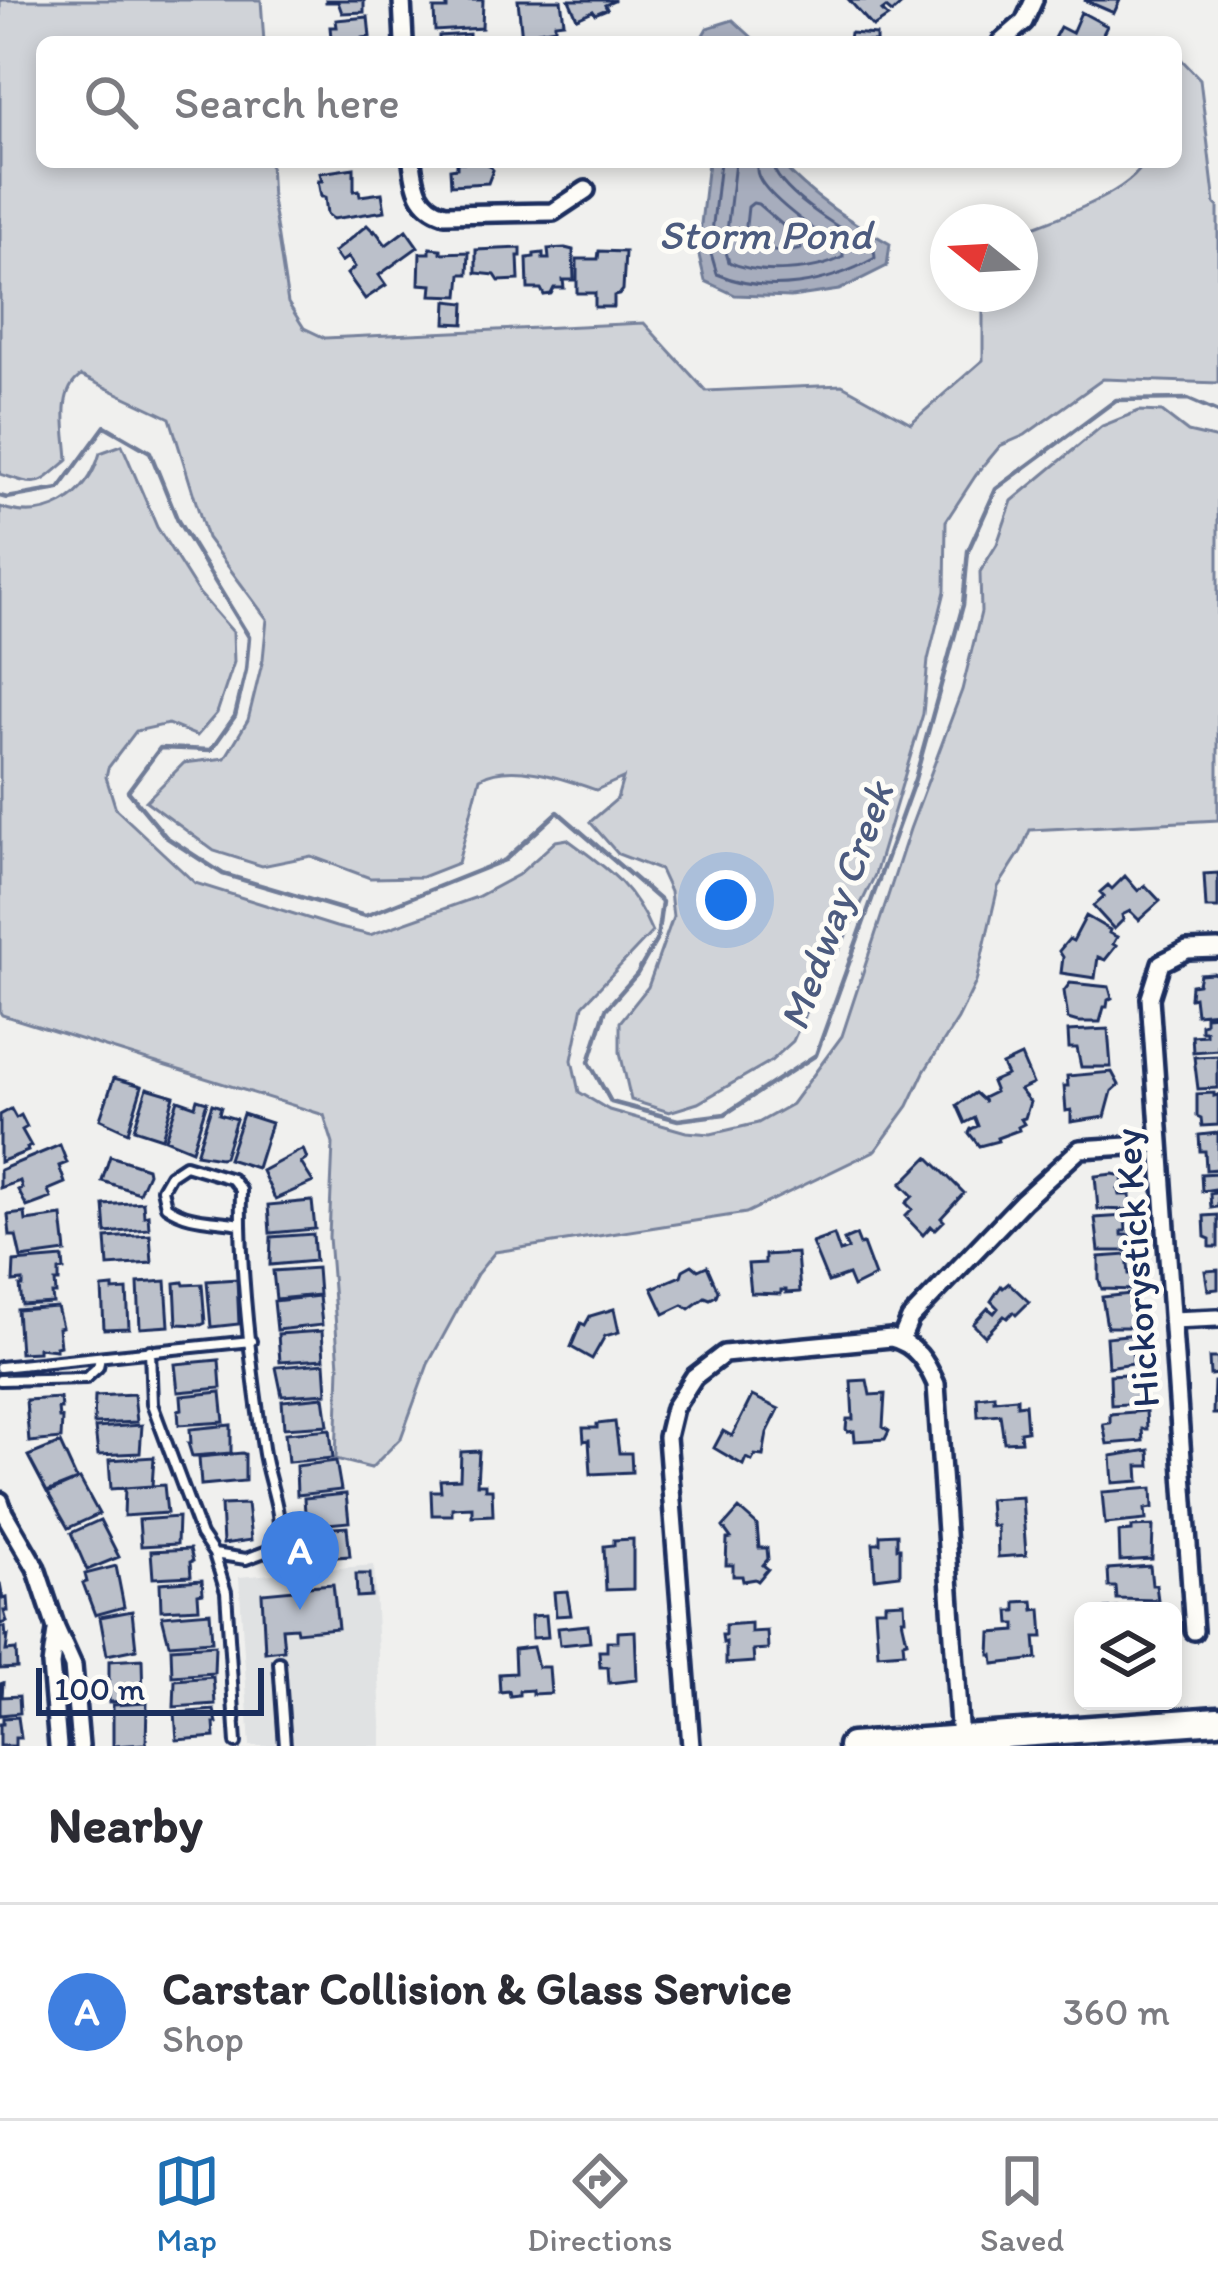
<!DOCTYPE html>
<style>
:root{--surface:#fff;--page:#f2f2f3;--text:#2b2b33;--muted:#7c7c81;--line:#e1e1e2;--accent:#1f6fb2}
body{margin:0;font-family:Itim,sans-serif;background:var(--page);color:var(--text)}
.controls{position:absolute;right:36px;bottom:36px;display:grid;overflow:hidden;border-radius:18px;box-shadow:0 6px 18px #0003}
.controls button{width:108px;height:108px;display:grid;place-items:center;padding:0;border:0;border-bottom:3px solid var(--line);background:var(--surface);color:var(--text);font:60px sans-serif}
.compass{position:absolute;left:930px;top:204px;width:108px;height:108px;border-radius:50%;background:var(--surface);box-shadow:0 6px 18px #0003;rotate:288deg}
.scale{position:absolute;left:36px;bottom:30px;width:228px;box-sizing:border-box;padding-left:12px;border:6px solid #1b2f5e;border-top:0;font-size:33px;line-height:42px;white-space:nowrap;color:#1b2f5e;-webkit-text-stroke:9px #fdfcf7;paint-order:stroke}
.you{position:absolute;left:726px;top:900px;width:42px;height:42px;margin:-30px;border:9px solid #fff;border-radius:50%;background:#1a73e8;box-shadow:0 0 0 18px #1a73e833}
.badge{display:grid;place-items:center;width:78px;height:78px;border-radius:50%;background:var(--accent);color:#fff;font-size:39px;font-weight:700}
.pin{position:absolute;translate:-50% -99px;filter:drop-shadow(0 3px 6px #0008)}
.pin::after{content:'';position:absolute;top:63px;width:42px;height:36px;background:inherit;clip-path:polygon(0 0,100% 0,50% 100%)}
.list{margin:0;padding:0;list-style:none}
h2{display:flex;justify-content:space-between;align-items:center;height:156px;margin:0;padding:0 48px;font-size:51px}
h2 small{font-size:39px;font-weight:400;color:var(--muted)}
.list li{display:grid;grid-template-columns:78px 1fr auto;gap:36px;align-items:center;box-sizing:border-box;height:216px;padding:0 48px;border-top:3px solid var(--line)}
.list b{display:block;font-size:45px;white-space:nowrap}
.list p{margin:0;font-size:39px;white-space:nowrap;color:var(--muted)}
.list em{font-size:39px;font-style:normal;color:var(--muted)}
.icon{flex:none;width:66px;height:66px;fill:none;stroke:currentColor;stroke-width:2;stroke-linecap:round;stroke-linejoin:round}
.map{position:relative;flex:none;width:1218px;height:1746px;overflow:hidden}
.search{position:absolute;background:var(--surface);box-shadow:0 6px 18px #0003;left:36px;right:36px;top:36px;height:132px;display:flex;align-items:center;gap:30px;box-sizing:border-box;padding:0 42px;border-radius:18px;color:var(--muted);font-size:45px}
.sheet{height:372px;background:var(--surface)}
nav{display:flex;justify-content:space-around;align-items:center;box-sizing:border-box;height:168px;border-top:3px solid var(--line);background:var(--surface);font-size:33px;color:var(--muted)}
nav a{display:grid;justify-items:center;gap:6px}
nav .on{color:var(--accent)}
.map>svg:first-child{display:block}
.built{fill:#e0e2e3}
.green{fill:#d0d3d8;stroke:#76819b;stroke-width:3}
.water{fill:#a7adbd;stroke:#6f7b97;stroke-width:3}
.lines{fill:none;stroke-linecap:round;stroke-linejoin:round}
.shore{stroke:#536184;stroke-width:3}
.stream{stroke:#6f7b97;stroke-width:4.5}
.building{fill:#bbc0ca;stroke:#1b2f5e;stroke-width:3}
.service-casing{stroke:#1b2f5e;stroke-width:16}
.minor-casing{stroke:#1b2f5e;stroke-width:24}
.primary-casing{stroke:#1b2f5e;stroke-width:33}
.service{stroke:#fdfcf7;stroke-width:8}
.minor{stroke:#fdfcf7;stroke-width:15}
.primary{stroke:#fdfcf7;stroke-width:24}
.labels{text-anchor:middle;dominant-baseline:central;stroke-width:10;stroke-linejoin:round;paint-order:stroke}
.street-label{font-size:39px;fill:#1b2f5e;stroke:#fdfcf7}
.water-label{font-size:42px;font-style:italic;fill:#4c5b7f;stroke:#fdfcf7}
</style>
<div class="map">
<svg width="1218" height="1746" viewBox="0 0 1218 1746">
<rect width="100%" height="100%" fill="#f0f0ee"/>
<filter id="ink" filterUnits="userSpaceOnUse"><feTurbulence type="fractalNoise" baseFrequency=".00833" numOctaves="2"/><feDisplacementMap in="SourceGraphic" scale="24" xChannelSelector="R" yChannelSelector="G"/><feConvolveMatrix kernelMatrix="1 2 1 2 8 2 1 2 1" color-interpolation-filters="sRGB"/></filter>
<g filter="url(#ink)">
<path class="built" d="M374 1565 382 1746H250L239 1577Z"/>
<path class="green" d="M0 0H261L264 42H42V162H270L272 199 288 303 304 328 325 338 644 323 706 391 842 385 911 423 983 360V294H1020V232C1052 220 1132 193 1144 162H1176V69L1179 57 1200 79 1215 204 1218 207V383L1103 379 1025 435 1000 446 976 475 946 521 945 591 928 660 923 714 875 875 839 950 823 973 793 1041 771 1061 698 1103 669 1112 631 1100 620 1052V1022L648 987 673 917 670 892 660 870 618 854 590 822 617 799 623 778 596 790C564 779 511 760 480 778L458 863 422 877 370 878 311 856 262 866 214 851 146 801 184 763 225 758 248 720 263 659 267 619 207 538 170 418 81 376C56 392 67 433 68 460 37 487 40 487 0 474Z
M1139 411 1162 412 1188 432 1218 439V820L1030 830 1021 851 998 887 976 982 958 1019 924 1072 908 1106 876 1150 746 1213 495 1252 477 1274 428 1364 401 1438 371 1468 336 1459 339 1366 329 1237 333 1144 324 1115 2 1015 0 1012V507C46 523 87 499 100 453L122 445 157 527 198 592 233 632 234 662 217 713 197 736 168 724 136 731 108 768 106 777 116 809 195 883 336 927 370 935 477 897 518 875 556 841 567 839C608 869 632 884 652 932L583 1005 572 1060 579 1092 609 1110 686 1132 711 1134 758 1123 792 1104 842 1036 910 829 962 690 981 612 980 572 997 544 1012 501 1102 426Z"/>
<path class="water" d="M733 20 757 42H699L707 28Z
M708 162H780C811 197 850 221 890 244L887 266 839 290 791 297 735 295 705 281 698 251Z"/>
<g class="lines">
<path class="shore" d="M720 162 710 250 717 274C768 296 828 284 875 258L874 249C848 233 776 193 772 162
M735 162 725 249 729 262C758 276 815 272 843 257V248C821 236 774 202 761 181 756 173 757 170 757 162
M753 203 758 204 800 240 801 249 787 252 746 249 744 244 748 207Z"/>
<path class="stream" d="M0 496 7 498 59 489 105 426 150 452 178 521 249 637 246 670 235 716 211 750 160 748 128 791 166 837 223 874 365 916 505 860 558 812 662 902 657 939 637 974 606 1009 589 1062 611 1102 678 1120 725 1114 816 1055 915 779 963 605 968 551 996 489 1116 400 1188 399 1218 412"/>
</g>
<path class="building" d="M326 0H364V12L342 13 338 2H326Z
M442 0H483L482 28 435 31 434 9H447V4H442Z
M518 0H561L564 22 555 23V28L538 31 539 37 522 39Z
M569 0H614V1L605 5 607 9 595 14 593 11 577 18Z
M849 0H906L892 13 886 8 882 11 888 17 873 27Z
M1084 0H1120L1114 13Z
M1081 12 1107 26 1099 42H1052L1060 27 1072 33Z
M368 17 370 37 362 38V42H318L317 39 331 37 330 27H337L336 20Z
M850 33 876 35V42H834L837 39 849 40Z
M469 34V42H439V36Z
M457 162H486L493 170 488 183 451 185 450 169 457 168Z
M354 168V191L359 190 360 196 382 193 385 211 333 219 327 214 325 197H321L318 181H322L320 173Z
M367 225 374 232 375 230 386 245 406 230 418 247 379 275 386 285 365 299 347 274 355 267 348 257 341 262 334 252Z
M430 248 441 249V253L469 252 468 274H461L459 296 431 295 432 285 419 284 420 253H430Z
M521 248V256H518L519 280 499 281 495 275 476 273V250Z
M565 248 573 250 574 280H563L564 288H554L551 294 544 295 541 289H528L527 258 534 257V254L543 253V259H549L548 249Z
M599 251 625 252 623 290 619 295 614 296V307H595V293H577V259H598Z
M447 301 465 303 464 324 446 323Z
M1218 873V908H1206L1204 874Z
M1125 876 1138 891 1145 885 1160 901 1139 920 1130 911 1122 915 1123 920 1114 929 1093 906 1104 896 1100 892 1108 885 1112 889Z
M1086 916 1110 930 1109 933 1117 937 1113 944 1116 946 1105 960 1098 957 1095 978 1061 973 1063 957 1059 951 1069 939 1073 941Z
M1213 973 1218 975V1012L1196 1014 1194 997 1190 998 1191 985 1198 984 1200 974Z
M1070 983 1109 987 1112 998 1108 1000 1107 1007H1104L1100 1022H1078L1068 1019 1064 991Z
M1218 1015V1050L1193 1052 1192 1036 1206 1035V1031H1201V1024L1205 1023V1016Z
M1108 1029 1111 1067H1081L1077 1048H1069L1068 1031Z
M1021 1056 1033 1084 1020 1090 1030 1102 1025 1118 1021 1119 1024 1124 1018 1127 1019 1130 997 1138 998 1141 979 1146 969 1133 971 1129 978 1126 975 1118 965 1123 957 1105 975 1093 985 1102 983 1098 995 1092 991 1082 1007 1075 1002 1065Z
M1218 1056V1088L1198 1089 1194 1057Z
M1112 1072 1119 1085 1112 1091 1105 1117 1071 1122V1110L1066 1111 1064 1086H1068L1067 1076Z
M114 1078 142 1086 128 1132 100 1119Z
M147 1088 174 1096 162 1138 134 1129Z
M1214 1093V1096L1218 1095V1125L1202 1126 1201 1118 1197 1116V1094Z
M197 1099 207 1102 192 1150 165 1139 178 1100 195 1106Z
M212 1104 221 1107 219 1114 236 1119 224 1157 220 1158 196 1154Z
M11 1109 16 1118 21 1115 27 1127 22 1130 31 1146 27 1148 28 1151 0 1162V1115Z
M243 1114 271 1123 257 1168 228 1159Z
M1218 1133V1169L1206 1170 1205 1151H1200L1199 1135Z
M60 1145 67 1163 59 1166 65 1183 48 1190 51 1198 27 1207 18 1190 22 1188 20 1181 0 1188V1170Z
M303 1149 307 1159 301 1163 313 1182 275 1199 262 1171Z
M110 1156 147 1168 148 1173 139 1193 102 1181Z
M928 1157 964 1193 941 1218 944 1221 935 1230 931 1226 923 1235 905 1216 912 1209 906 1203 913 1196 901 1184Z
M1218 1173V1207L1211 1208 1210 1194 1215 1193V1189L1202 1191 1201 1174Z
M1113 1174 1122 1176 1123 1190H1118L1119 1195H1130L1131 1210 1098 1209 1095 1176Z
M312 1201 315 1229 270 1233 268 1205Z
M143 1202 144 1216 148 1215 149 1229 106 1233 104 1205Z
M25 1213 26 1221 62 1216 66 1252 21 1258 16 1236H10L8 1215Z
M1218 1215V1247H1210V1239L1205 1237 1204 1216Z
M1125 1216 1126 1231H1122V1235H1133L1134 1251H1099L1095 1218Z
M313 1234 315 1261 270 1265 271 1237Z
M150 1235 152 1263 108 1266 106 1238Z
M834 1235 840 1252 848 1249 844 1240 856 1235 860 1245 863 1244 875 1276 853 1287 848 1275 828 1282 812 1243Z
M797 1253 800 1292 786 1293V1290H781V1294L751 1293 748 1264 765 1263V1255Z
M1127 1255 1129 1274H1137L1138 1290 1102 1289 1099 1280V1257Z
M63 1258 64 1270 59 1271V1282H55L56 1294H52L53 1303 22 1305 20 1286H23V1281L13 1282 14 1262Z
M692 1265 698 1270 707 1266 718 1291 716 1296 710 1299 705 1297 689 1309 683 1305 664 1314 652 1288 681 1276 683 1270Z
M317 1268 319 1295 276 1299 273 1271Z
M1218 1270V1289L1208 1290 1205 1271Z
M237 1279 239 1324 211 1327 207 1281Z
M166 1281 169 1326 140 1328 138 1283Z
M183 1282 184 1285 202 1284 205 1323 201 1325 177 1324 175 1283Z
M1009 1283 1029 1302 1016 1315 1013 1312 1007 1318 1004 1316 985 1336 973 1324 988 1308 994 1313 998 1308 991 1301 1001 1286 1003 1288Z
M113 1287V1291L127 1290 129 1328 104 1329 102 1288Z
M1131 1294V1302H1137L1139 1309 1141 1327H1107L1102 1297Z
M319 1296 322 1325 277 1330 274 1301Z
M57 1307 62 1327 58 1328 60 1346 56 1347V1350L38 1348V1352L20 1353 17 1310Z
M614 1309 619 1332 605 1336 592 1359 571 1347 581 1323 585 1325 590 1316Z
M322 1331 324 1359 280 1362 278 1334Z
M1138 1334 1139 1347 1132 1348 1133 1363 1108 1367 1106 1337Z
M1209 1358H1218V1374L1210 1375Z
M219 1360 221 1388 178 1392 175 1364Z
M325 1363 327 1393 282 1396 276 1367Z
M1143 1373 1144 1381 1146 1380 1145 1403 1111 1405 1110 1375Z
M867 1380 870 1395 885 1394 883 1427 889 1431 885 1439 855 1441 854 1431 848 1432 846 1429 847 1419H853L851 1381Z
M1214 1382H1218V1414H1213Z
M221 1392 224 1422 179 1425 178 1410 182 1409 181 1396Z
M134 1394 137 1422 94 1424 95 1396Z
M994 1395V1400L1017 1398V1405L1025 1404 1027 1431 1020 1432 1021 1441 1004 1442 1000 1414 978 1416 977 1397Z
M752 1396 779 1409 767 1433 763 1456 755 1455 752 1461 746 1458 743 1465 714 1448 723 1431 732 1436Z
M324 1397 328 1425 284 1428 282 1401Z
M60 1398 61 1409H58L59 1418H62L61 1439 29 1442 26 1400Z
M1146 1411 1147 1429H1142L1143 1441 1107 1444 1103 1424 1110 1423V1414Z
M615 1422 619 1453H631L632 1472 591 1474 589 1440 584 1441 583 1428H597V1424Z
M142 1425 140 1453 98 1455 95 1428Z
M231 1425V1453L192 1456 188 1443H191L190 1429Z
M330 1429 333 1458 288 1462 285 1433Z
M60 1443 77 1480 47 1492 28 1456Z
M1149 1450 1150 1466H1138L1139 1481 1113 1483 1111 1456Z
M479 1451 477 1484H485V1489H492L493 1515 472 1516V1507L452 1508V1515H432L431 1491H441L440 1480 460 1479 461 1452Z
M242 1453 245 1454V1481L201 1485 199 1457Z
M154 1457 152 1486 111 1489 109 1460Z
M336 1461 341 1490 297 1495 296 1466Z
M80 1479 99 1514 68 1528 48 1493Z
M164 1485 167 1513 124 1516 125 1488Z
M1152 1488 1153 1508 1145 1509 1146 1520 1105 1524 1102 1492Z
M346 1494 349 1522 306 1526 304 1498Z
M1022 1497 1026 1555 998 1557 997 1526H991L989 1499Z
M247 1504 251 1540 223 1544 221 1505Z
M739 1509 757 1525 759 1548H767L768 1559 763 1565 768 1569 758 1581 755 1579 743 1581 742 1576H733V1565H726L727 1539 731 1538 723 1527Z
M178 1517 177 1544 141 1546 139 1520Z
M100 1520 119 1557 87 1570 71 1533Z
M1153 1526 1152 1559 1120 1561 1119 1532 1132 1531V1527Z
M347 1527 350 1556 306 1559 303 1530Z
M897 1534V1548H900V1575L875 1578 873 1543H880V1535Z
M633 1539V1589L606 1590 604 1546 614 1545V1540Z
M190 1549 193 1561 190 1562 191 1576 153 1578 151 1551Z
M116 1566 124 1607 95 1615 83 1583 87 1582 85 1574Z
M1150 1566 1152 1585H1156L1158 1600 1117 1599 1116 1587H1109L1108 1569Z
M356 1574H370L371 1596 357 1597Z
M202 1580 203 1593 198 1594 199 1608 161 1610 160 1583Z
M0 1583 3 1599 7 1598 8 1611H4L7 1622 0 1624Z
M333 1584 338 1628 297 1632 296 1627 282 1628 284 1650 265 1652 262 1593 295 1590V1587Z
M567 1591 571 1615 556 1616 554 1592Z
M1033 1601 1034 1610 1041 1609 1043 1637H1035L1037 1659 994 1664 993 1655H990L991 1633 1016 1631V1624H1010L1009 1611H1016V1602Z
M904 1602 905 1619H902L907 1641 903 1642 904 1652 878 1654 875 1609H885V1603Z
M1146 1606V1611H1106V1609Z
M132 1611 136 1649 107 1655 100 1617Z
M210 1612 212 1641 169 1644 162 1616Z
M546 1615 548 1637 532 1638 531 1616Z
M751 1623V1632L767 1631 768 1649 753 1650 754 1662 726 1664V1642L723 1643 722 1635H725V1625Z
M588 1625 590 1642 560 1645 558 1628Z
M0 1627H5L6 1637 8 1636 6 1651 16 1650 17 1668 0 1669Z
M635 1631 637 1680 609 1683 608 1667H600L599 1651H607V1641H618V1632Z
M215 1645 214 1673 172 1676 171 1648Z
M533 1647 538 1667H549L551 1693 532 1694V1690L519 1691V1695L510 1696 509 1691 500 1692 499 1674 515 1673 514 1649Z
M142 1659 143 1700 109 1702V1661Z
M213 1677 215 1704 174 1707 175 1680Z
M3 1683 2 1697 19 1696 20 1713 0 1715V1684Z
M147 1703 146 1744 113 1746V1705Z
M214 1710 217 1723H214L215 1737 177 1740 175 1713Z
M18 1717 21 1738H15V1746H0V1724H3V1718Z"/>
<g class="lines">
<defs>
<path id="service" d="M150 1350 152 1404 201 1535 214 1554 246 1559 278 1547C284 1511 268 1484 263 1448 251 1367 239 1271 241 1190L232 1179 185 1165 170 1175 162 1189 166 1206C189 1222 213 1219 240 1224
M0 1367 251 1341
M0 1380 86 1378 98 1367 100 1358
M214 1554 226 1592 236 1743
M279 1662 285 1746"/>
<path id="minor" d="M402 0 404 42
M1001 42 1024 22 1034 0
M412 162C415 186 418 206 445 214L553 212 586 190
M1172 1320 1218 1318
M901 1340 910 1319 1023 1201 1080 1149 1160 1144
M0 1501 4 1513 36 1568 56 1628 73 1666 80 1746
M56 1631 51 1665 58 1746
M1194 1631 1150 998 1161 963 1187 950 1218 949
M691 1746 667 1437 674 1408 694 1377 724 1354 891 1338C916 1344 926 1362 936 1384L960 1740"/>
<path id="primary" d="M851 1746 1218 1720"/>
</defs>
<use href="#service" class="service-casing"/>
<use href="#minor" class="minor-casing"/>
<use href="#primary" class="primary-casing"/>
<use href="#service" class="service"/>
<use href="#minor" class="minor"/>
<use href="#primary" class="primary"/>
</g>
</g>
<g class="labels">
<g class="street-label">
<text transform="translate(1136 1268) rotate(-94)">Hickorystick Key</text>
</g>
<g class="water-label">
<text x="765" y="234">Storm Pond</text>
<text transform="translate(836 906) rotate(-70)">Medway Creek</text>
</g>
</g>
</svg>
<div class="controls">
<button><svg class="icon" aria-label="layers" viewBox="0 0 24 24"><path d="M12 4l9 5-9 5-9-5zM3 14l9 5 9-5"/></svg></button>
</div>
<svg class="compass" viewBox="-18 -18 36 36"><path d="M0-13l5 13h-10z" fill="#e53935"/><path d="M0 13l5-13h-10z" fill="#7c7c81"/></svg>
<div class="scale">100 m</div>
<div class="you"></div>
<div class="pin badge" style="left:300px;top:1610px;background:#3f7fe0">A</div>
<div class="search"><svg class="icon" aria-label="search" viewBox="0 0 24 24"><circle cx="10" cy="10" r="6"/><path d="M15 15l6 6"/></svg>Search here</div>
</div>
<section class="sheet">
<h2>Nearby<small></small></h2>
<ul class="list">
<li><span class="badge" style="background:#3f7fe0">A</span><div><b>Carstar Collision &amp; Glass Service</b><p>Shop</p></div><em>360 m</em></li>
</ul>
</section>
<nav>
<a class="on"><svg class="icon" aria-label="map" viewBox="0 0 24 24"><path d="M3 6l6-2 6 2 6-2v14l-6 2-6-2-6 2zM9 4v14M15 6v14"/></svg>Map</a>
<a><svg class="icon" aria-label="directions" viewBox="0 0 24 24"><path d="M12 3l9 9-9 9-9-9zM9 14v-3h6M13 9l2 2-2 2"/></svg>Directions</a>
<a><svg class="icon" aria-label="saved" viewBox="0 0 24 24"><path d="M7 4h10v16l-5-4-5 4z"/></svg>Saved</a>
</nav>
